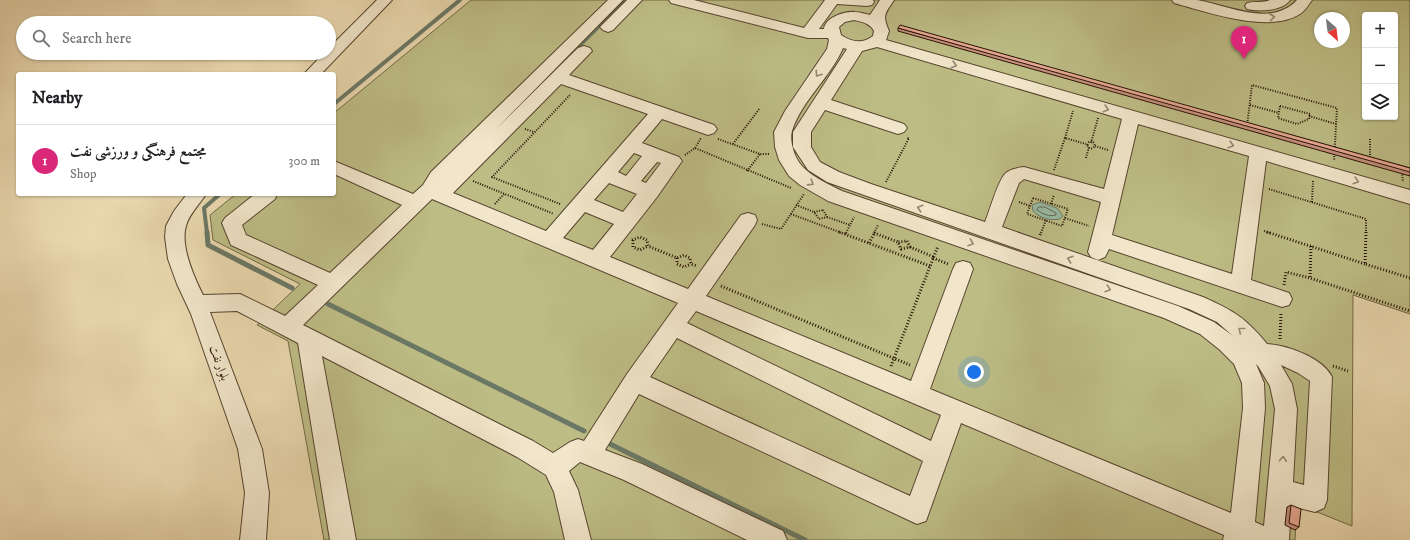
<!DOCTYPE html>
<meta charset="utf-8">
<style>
:root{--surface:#fff;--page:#f2f2f2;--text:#202124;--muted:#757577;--line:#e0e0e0;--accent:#db2777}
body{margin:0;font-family:"IM FELL DW Pica",Amiri,serif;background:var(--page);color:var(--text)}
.controls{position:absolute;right:12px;top:12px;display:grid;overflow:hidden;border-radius:4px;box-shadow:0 1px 3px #0004}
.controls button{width:36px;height:36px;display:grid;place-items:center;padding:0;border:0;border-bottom:1px solid var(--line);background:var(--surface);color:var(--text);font:20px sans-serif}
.compass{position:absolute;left:1314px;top:12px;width:36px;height:36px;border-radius:50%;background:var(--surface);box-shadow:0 1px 3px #0004;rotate:152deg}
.you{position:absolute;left:974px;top:372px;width:14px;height:14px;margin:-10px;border:3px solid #fff;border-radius:50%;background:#1a73e8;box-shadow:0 0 0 6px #1a73e833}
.badge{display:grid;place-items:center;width:26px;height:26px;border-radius:50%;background:var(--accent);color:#fff;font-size:13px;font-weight:700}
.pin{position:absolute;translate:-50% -33px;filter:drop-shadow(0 1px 2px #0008)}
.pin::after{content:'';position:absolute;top:21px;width:14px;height:12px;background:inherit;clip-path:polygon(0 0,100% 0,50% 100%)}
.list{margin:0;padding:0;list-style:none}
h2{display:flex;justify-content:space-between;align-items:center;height:52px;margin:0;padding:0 16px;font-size:17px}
h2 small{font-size:13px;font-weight:400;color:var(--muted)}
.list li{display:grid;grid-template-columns:26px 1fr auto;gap:12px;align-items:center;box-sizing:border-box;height:72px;padding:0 16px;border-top:1px solid var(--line)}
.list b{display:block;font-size:15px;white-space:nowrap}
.list p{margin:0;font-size:13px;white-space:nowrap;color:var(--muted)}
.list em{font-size:13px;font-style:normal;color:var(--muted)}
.icon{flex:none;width:22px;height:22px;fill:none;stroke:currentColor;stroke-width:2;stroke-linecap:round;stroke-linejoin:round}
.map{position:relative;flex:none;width:1410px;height:540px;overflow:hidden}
.search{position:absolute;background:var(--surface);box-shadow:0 1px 3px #0004;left:16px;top:16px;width:320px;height:44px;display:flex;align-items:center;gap:10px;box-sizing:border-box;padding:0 14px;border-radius:22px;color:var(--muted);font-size:15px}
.panel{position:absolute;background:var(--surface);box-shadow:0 1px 3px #0004;left:16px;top:72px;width:320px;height:124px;border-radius:4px}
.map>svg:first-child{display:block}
.green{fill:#bdbc85;stroke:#726844;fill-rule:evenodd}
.water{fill:#99bba6;stroke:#6b7865}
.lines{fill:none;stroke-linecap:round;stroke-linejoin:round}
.shore{stroke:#606755;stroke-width:1}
.stream-far1{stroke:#6b7865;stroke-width:4}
.stream{stroke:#6b7865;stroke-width:5}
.minor-casing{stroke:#57442e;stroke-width:2}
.path-far1{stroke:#261304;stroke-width:2;stroke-dasharray:1 1.5;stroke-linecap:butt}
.path{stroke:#261304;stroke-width:3;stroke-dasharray:1 2;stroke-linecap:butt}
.minor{fill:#f1e6ca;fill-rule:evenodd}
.wall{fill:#c7907e;stroke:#261304}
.building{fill:#e7a793;stroke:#261304}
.oneway{stroke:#968771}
.labels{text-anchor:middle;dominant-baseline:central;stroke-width:3.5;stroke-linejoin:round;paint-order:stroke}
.street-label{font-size:12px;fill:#261304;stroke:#f1e6ca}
</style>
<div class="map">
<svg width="1410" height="540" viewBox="0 0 1410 540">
<rect width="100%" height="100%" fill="#ead8ae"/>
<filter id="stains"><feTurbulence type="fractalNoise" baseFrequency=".005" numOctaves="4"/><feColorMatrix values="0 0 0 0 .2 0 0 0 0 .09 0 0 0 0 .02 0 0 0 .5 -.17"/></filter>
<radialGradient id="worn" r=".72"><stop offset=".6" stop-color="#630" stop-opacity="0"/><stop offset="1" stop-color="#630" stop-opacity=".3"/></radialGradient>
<path class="green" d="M471 0H1410V314L1353 295 1352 526 1297 504 1295 540H324L288 341 257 325 300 284 213 240 210 215 236 194H334V113ZM1365 15H1395V117H1365ZM1320 18H1344V42H1320Z"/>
<path class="water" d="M1040 202 1057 208 1063 216 1060 219C1049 221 1040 218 1033 211L1032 205Z"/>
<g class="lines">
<path class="shore" d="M1039 207H1045L1056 213V215C1049 217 1043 214 1037 210Z"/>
<path class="stream-far1" d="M530 95 625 0
M334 104 460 0
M207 233 204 208 220 194"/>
<path class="stream" d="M207 232 208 245 292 288
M328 304 584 431
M610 444 805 540"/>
<defs>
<path id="minor" d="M377 0H392L321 74H304L324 53H329V48Z
M608 0H623L497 128 578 48 584 46 590 48 592 51 569 75 714 125 717 129 714 133 708 135 662 119 642 143 679 157 682 161 657 197 610 257 688 289 741 215 748 213 755 215 757 220 755 225 706 296 911 381 953 269 956 263 963 261 970 263 973 269 930 389 1231 513 1243 408 1242 383 1234 364 1220 350 1200 334 1164 318 828 201 800 185 789 176 779 160 775 147 774 132 785 111 827 49 829 40 828 38H808L671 3 669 0H694L804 28 825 0H873L874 2 872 5 867 6 837 4 819 29H824C825 17 845 11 855 12 860 12 865 14 870 15L880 0H894C885 14 882 15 889 31L886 40 1410 190V204L1266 161 1251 280 1289 293 1292 299 1289 305 1282 307 1109 249 1105 257 1098 260 1091 257 1088 252 1101 202 1024 179 1019 183 1002 227 1203 297C1234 311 1246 318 1267 344 1287 345 1323 358 1332 377L1327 500 1324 508 1315 512 1291 506 1289 540H1223L1224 535 961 423 926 521 917 524 639 394 605 450 642 464 783 531 787 540H747L624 480 580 462 569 471 578 490 591 540H565L554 492 546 475 517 457 322 356 356 540H330L298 343 237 311 210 312 262 449 269 493 266 540H240L245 493 238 449 191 314 177 284 168 259 165 237 166 226 174 211 187 194H206C200 204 189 214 186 226 180 246 194 277 203 295L240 294 285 316 318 285 231 245 222 223 225 218 255 194H277L275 199 242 225 246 235 330 273 402 205 334 174V161L413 194 423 185 431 172ZM854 20C862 22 870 23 874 31L873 36C863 44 851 42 841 35L839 27 845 22ZM877 47 1122 119 1104 189 1024 167C1017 168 1009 169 1004 175 997 184 990 210 985 222L871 184 839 172 820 162 811 147V132L825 110 898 134 904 132 907 128 904 124 831 100 862 51ZM843 48 847 49 793 132V147L808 170 827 182 1189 309 1217 322 1233 336 1214 322 1178 306 842 191C828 184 814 178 803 167 795 160 789 141 792 131 802 100 831 77 843 48ZM561 84 648 114 546 231 453 193ZM1138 124 1249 156 1232 274 1112 235ZM634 153 642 156 626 176 618 172ZM657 162 661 163 646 183 641 181ZM609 183 637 194 623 212 594 200ZM432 199 678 303 627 374 584 441 578 439 570 442 553 453 533 441 303 325ZM585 212 614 224 593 250 563 238ZM696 311 941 415 931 441 687 323ZM677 338 923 461 910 496 650 377ZM1256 364 1258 366 1270 386 1275 409 1264 526 1255 522 1265 408 1264 383ZM1281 365 1298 373 1310 381 1304 485 1293 482 1297 409 1292 384Z
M627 0H642L613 30 608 32 603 30 600 27Z
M1172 0C1180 0 1189 0 1197 0 1228 5 1271 28 1297 0H1312C1309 4 1305 11 1300 14 1269 34 1207 12 1174 3Z
M1270 0H1290C1283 11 1258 12 1247 9L1245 6 1247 3C1255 1 1263 3 1270 0Z"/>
</defs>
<use href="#minor" class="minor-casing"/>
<path class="path-far1" d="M1250 105 1279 113
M1280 106 1310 114 1309 119 1297 124 1278 118Z
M1309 116 1336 124
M1247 126 1252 85 1337 108 1334 161
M525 129 534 132
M1065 138 1073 111
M718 139 760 154H770
M1370 139V160
M1087.5 145a3.5 3.5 0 1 1 7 0a3.5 3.5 0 1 1-7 0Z
M1091 143 1098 118
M733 144 760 108
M1095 146 1108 150
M695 148 701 138
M685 155 695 148 791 188
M1086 158 1089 147
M1054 170 1065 138 1086 144
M747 171 760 154
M1402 172 1403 182
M473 181 554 214
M886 182 909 138H907
M1269 189 1366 219V233
M1033 198 1068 209 1062 226 1027 214Z
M1019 202 1030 206
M1312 202 1313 181
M495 204 504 194
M560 204 492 177 570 95
M1051 204 1054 195
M796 205 814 212
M823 210 827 217 819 219 814 212Z
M791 214 842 233
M827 217 850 225
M1065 218 1089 226
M762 224 781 229 804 194
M1264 231 1270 233
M846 233 854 217
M874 233 878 225
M1041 233 1046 220"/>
<path class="path" d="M839 232 930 266
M1267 232 1365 264
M1366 232 1365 264 1410 278
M874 233 898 242
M845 234 846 232
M1040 235 1041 232
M632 240 640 237 647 240 648 246 677 258 684 255 690 258 691 264 697 266
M633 240V247L640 250 648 246
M907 241 910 247 901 249 898 242Z
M869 243 875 232
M1311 246 1310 278 1410 311
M910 247 934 257
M677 258V264L684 267 691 264
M933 258 948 264
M1284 285 1286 272 1310 278
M721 286 910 365
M1280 339 1281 312
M891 366 938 246
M1333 366 1348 371"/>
<use href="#minor" class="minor"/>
</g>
<path class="wall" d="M898 28 1410 168V176L898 31Z
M1291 505 1299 527 1295 530 1285 525 1287 507Z"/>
<path class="building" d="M900 25 1410 168V172L898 28Z
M1291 505 1301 509 1299 527 1289 523Z"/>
<defs><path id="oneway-chevron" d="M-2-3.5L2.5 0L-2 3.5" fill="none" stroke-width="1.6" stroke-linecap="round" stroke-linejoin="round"/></defs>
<g class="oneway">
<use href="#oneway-chevron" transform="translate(1272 17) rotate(-7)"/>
<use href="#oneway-chevron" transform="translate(954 65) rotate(16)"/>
<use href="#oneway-chevron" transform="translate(818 74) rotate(124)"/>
<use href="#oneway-chevron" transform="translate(1106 109) rotate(16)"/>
<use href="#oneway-chevron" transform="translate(1231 145) rotate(16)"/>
<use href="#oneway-chevron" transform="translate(1356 181) rotate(16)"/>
<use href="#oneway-chevron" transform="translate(811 183) rotate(32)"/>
<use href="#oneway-chevron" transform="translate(920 208) rotate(-162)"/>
<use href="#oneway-chevron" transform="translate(971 243) rotate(19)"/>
<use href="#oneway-chevron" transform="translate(1070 259) rotate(-161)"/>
<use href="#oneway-chevron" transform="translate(1108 289) rotate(19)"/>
<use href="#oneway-chevron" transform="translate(1241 330) rotate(-141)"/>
<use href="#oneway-chevron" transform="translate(1283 459) rotate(-86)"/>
</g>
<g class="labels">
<g class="street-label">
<text transform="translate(219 363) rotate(70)">بلوار نفت</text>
</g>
</g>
<rect width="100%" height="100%" filter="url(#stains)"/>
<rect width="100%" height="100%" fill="url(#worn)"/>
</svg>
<div class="controls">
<button>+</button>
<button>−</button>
<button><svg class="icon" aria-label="layers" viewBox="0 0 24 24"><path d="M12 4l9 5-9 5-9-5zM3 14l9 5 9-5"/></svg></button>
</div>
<svg class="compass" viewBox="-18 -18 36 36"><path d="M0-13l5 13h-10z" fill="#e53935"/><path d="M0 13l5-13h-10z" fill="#757577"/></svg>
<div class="you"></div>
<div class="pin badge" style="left:1244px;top:59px">1</div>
<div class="search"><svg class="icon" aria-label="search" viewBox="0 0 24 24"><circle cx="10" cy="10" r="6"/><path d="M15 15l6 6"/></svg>Search here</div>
<section class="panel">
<h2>Nearby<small></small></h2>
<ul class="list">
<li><span class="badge">1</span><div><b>مجتمع فرهنگى و ورزشى نفت</b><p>Shop</p></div><em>300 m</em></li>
</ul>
</section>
</div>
